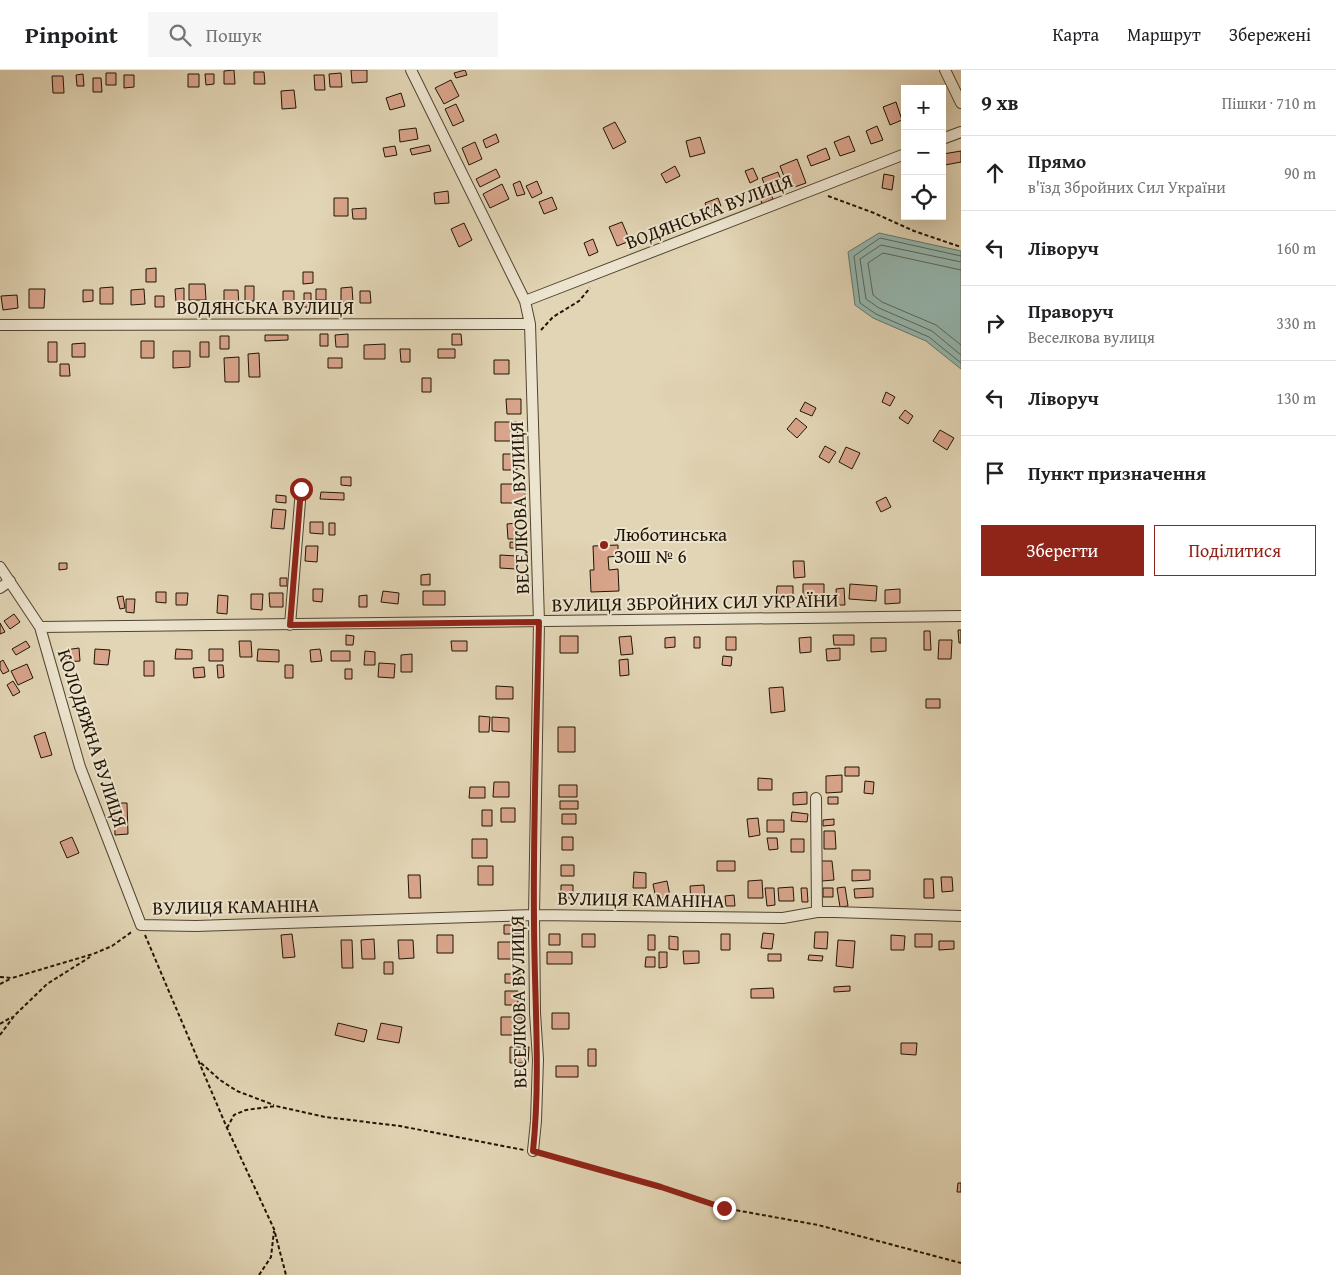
<!DOCTYPE html>
<html lang="uk">
<meta charset="utf-8">
<style>
:root{--surface:#fff;--page:#f6f6f6;--text:#202124;--muted:#757577;--line:#e0e0e0;--accent:#8f2418}
body{margin:0;font-family:"Gentium Book Plus",serif;background:var(--page);color:var(--text)}
.controls{position:absolute;right:15px;top:15px;display:grid;overflow:hidden;border-radius:0px;box-shadow:0 5px 20px #0002}
.controls button{width:45px;height:45px;display:grid;place-items:center;padding:0;border:0;border-bottom:1px solid var(--line);background:var(--surface);color:var(--text);font:25px sans-serif}
.stop{position:absolute;width:15px;height:15px;margin:-11px;border:4px solid #8f2418;border-radius:50%;background:#fff}
.stop.end{background:#8f2418;border-color:#fff;box-shadow:0 1px 5px #0008}
.list{margin:0;padding:0;list-style:none}
h2{display:flex;justify-content:space-between;align-items:center;height:65px;margin:0;padding:0 20px;font-size:21px}
h2 small{font-size:16px;font-weight:400;color:var(--muted)}
.list li{display:grid;grid-template-columns:32px 1fr auto;gap:15px;align-items:center;box-sizing:border-box;height:75px;padding:0 20px;border-top:1px solid var(--line)}
.list b{display:block;font-size:19px;white-space:nowrap}
.list p{margin:0;font-size:16px;white-space:nowrap;color:var(--muted)}
.list em{font-size:16px;font-style:normal;color:var(--muted)}
.actions{display:flex;gap:10px;padding:15px 20px}
.actions a{flex:1;padding:11px 0;border:1px solid var(--accent);border-radius:0px;text-align:center;font-size:18px;color:var(--accent)}
.actions .main{background:var(--accent);color:#fff}
.icon{flex:none;width:28px;height:28px;fill:none;stroke:currentColor;stroke-width:2;stroke-linecap:round;stroke-linejoin:round}
.map{position:relative;flex:none;width:961px;height:1205px;overflow:hidden}
header{display:flex;align-items:center;gap:30px;box-sizing:border-box;height:70px;padding:0 25px;background:var(--surface);border-bottom:1px solid var(--line)}
header strong{font-size:24px}
nav{display:flex;gap:28px;margin-inline-start:auto;font-size:18px}
.search{width:350px;height:45px;background:var(--page);display:flex;align-items:center;gap:12px;box-sizing:border-box;padding:0 18px;border-radius:0px;color:var(--muted);font-size:19px}
main{display:flex}
aside{flex:1;background:var(--surface)}
.map>svg:first-child{display:block}
.water{fill:#95b8b1;stroke:#67766b}
.lines{fill:none;stroke-linecap:round;stroke-linejoin:round}
.shore{stroke:#5b665a;stroke-width:1}
.building{fill:#d8a48b;stroke:#211403}
.street-casing{stroke:#514430;stroke-width:12}
.path{stroke:#211403;stroke-width:2;stroke-dasharray:4 2.5;stroke-linecap:butt}
.street{stroke:#ece4cf;stroke-width:10}
.route{stroke:#8f2418;stroke-width:6}
.poi-dot{fill:#8f2418;stroke:#ece4cf;stroke-width:2}
.labels{text-anchor:middle;dominant-baseline:central;stroke-width:4;stroke-linejoin:round;paint-order:stroke}
.street-label{font-size:19px;fill:#211403;stroke:#ece4cf}
.poi-label{font-size:19px;fill:#211403;stroke:#ece4cf;text-anchor:start}
</style>
<header>
<strong>Pinpoint</strong>
<div class="search"><svg class="icon" aria-label="search" viewBox="0 0 24 24"><circle cx="10" cy="10" r="6"/><path d="M15 15l6 6"/></svg>Пошук</div>
<nav><a>Карта</a><a>Маршрут</a><a>Збережені</a></nav>
</header>
<main>
<div class="map">
<svg width="961" height="1205" viewBox="0 0 961 1205">
<rect width="100%" height="100%" fill="#e2d5b5"/>
<filter id="stains"><feTurbulence type="fractalNoise" baseFrequency=".004" numOctaves="4"/><feColorMatrix values="0 0 0 0 .2 0 0 0 0 .09 0 0 0 0 .02 0 0 0 .5 -.17"/></filter>
<radialGradient id="worn" r=".72"><stop offset=".6" stop-color="#630" stop-opacity="0"/><stop offset="1" stop-color="#630" stop-opacity=".3"/></radialGradient>
<path class="water" d="M879 163 961 181V299L926 271 873 248 855 235 848 182Z"/>
<g class="lines">
<path class="shore" d="M961 186 880 168 854 186 860 233 876 244 929 267 961 293
M961 192 881 175 860 189 866 229 879 238 932 261 961 285
M961 200 883 183 868 193 873 225 882 232 936 255 961 275"/>
</g>
<path class="building" d="M234 0 235 14H224V1Z
M351 0H367V12L352 13Z
M465 0 467 5 456 8 454 3Z
M254 2H264L265 14H254Z
M106 3H116V15H106Z
M341 3 342 17H330L329 4Z
M83 4 84 16H77L76 5Z
M188 4H199V17H188Z
M205 4H214V14L206 15Z
M124 5H134V17L124 18Z
M314 5H324L325 20H315Z
M52 6H63L64 23H53Z
M93 8H101L102 22H93Z
M451 10 459 26 444 34 435 18Z
M294 20 296 38 282 39 281 21Z
M401 23 405 36 390 40 386 28Z
M896 32 902 50 890 55 883 37Z
M456 34 464 51 453 56 445 39Z
M615 52 626 72 613 79 603 58Z
M877 56 883 70 871 74 866 61Z
M416 58 418 69 400 72 399 60Z
M496 64 499 72 486 78 483 70Z
M849 66 855 81 840 86 834 72Z
M700 67 705 83 690 87 686 71Z
M475 72 482 89 469 95 462 78Z
M429 75 431 81 412 85 410 79Z
M395 76 397 85 385 87 383 78Z
M826 78 830 89 811 96 807 86Z
M961 81V92L945 95 943 84Z
M797 89 806 113 789 119 780 96Z
M675 96 680 106 666 113 661 104Z
M753 98 758 109 750 113 745 101Z
M496 99 500 107 480 117 476 109Z
M778 102 782 113 766 119 762 108Z
M884 104 894 106 892 120 882 118Z
M520 111 525 124 517 126 513 114Z
M537 111 542 123 532 128 526 116Z
M502 114 509 129 490 138 483 124Z
M448 121 449 133 435 134 434 123Z
M771 124 773 129 762 134 760 128Z
M552 127 557 139 544 144 539 132Z
M334 128H348V146H334Z
M718 128 721 136 708 141 705 133Z
M366 138V149H353L352 139Z
M622 152 630 171 617 176 609 157Z
M464 153 472 170 459 177 451 159Z
M593 169 598 182 589 186 584 173Z
M156 198V212H146V199Z
M303 202H313V213L303 214Z
M189 214H205L206 230H189Z
M245 216H254V231H245Z
M113 217V234H100V218Z
M352 217 353 232H341V218Z
M184 218V232H176L175 219Z
M29 219H45L44 238H29Z
M144 219 145 234 131 235V220Z
M316 219H326V230H316Z
M83 220H93V231L83 232Z
M224 220H238L239 236 224 237Z
M283 221H294V233L283 234Z
M360 221H370L371 233H360Z
M304 223H311V237H304Z
M17 225 18 238 3 240 1 226Z
M155 226H164V237H155Z
M320 264H328V276H320Z
M348 264V277H336L335 265Z
M452 264H461L462 275H452Z
M265 265H288V270L265 271Z
M220 266H229V279H220Z
M141 271H154V288H141Z
M48 272H57V292H48Z
M200 272H209V287H200Z
M85 273V287H72V274Z
M385 274V289H364V275Z
M400 279H410V292H401Z
M438 279H455V288H438Z
M173 281H190V297L173 298Z
M259 283 260 307H249L248 284Z
M239 287V312H225L224 288Z
M328 288H342V298H328Z
M494 290H509V304H494Z
M60 294H69L70 306H60Z
M422 308H431V322H422Z
M886 322 895 327 890 336 882 332Z
M506 329H521V344H507Z
M805 332 816 338 812 346 800 341Z
M905 340 913 346 908 354 899 348Z
M796 348 807 357 797 368 787 359Z
M495 352H517L518 371H495Z
M940 360 954 368 947 380 933 371Z
M825 376 836 382 829 393 819 387Z
M846 377 860 383 852 399 839 392Z
M503 384H517V400H503Z
M341 407H351V416L341 415Z
M501 414H525V433H501Z
M321 422 344 423V430L320 429Z
M276 425 286 426V433L276 432Z
M886 427 891 437 881 442 876 432Z
M273 439 286 440 284 459 271 458Z
M310 452H323V464L310 463Z
M329 453H335V465H329Z
M517 453 518 469H508L507 454Z
M510 472 525 473V478H510Z
M618 475V486L608 487 609 500 618 499 619 521 591 522 590 500H594L593 476Z
M306 476H318L317 492 305 491Z
M500 485 517 486 516 499 500 498Z
M793 491H804L805 507 794 508Z
M59 493H67V499L59 500Z
M430 504V515H421V505Z
M280 508H287V516H280Z
M803 514H824V528H803Z
M850 514 877 516 876 531 849 529Z
M777 516H793V529H776Z
M844 518 845 535H837L836 519Z
M313 519H323L322 532 313 531Z
M900 519V533L885 534V520Z
M383 521 399 523 398 534 381 532Z
M423 521H445V535H423Z
M156 522H166V533L156 532Z
M176 523H188L187 535H176Z
M269 523H283V537H270Z
M251 524H263L262 540 251 539Z
M218 525 228 526 227 544 217 543Z
M367 525V537H359V526Z
M123 526 125 538 120 539 117 527Z
M126 529H135L134 543 126 542Z
M14 544 20 552 10 559 4 551Z
M0 553 5 562 0 564Z
M958 560H961V573H959Z
M924 561H930L931 580H924Z
M346 565 354 566 353 575H346Z
M833 565H854V575H834Z
M560 566H578V583H560Z
M631 566 633 584 621 585 619 567Z
M675 567V577L665 578V568Z
M694 567H700V578H694Z
M726 567H736V580H726Z
M811 567V582L800 583 799 568Z
M871 568H886V581L871 582Z
M939 570H952L951 589H938Z
M26 571 30 577 16 585 12 579Z
M239 571H251L252 587H240Z
M451 571H467V581H452Z
M79 578 80 591 66 592 65 580Z
M840 578V590L827 591 826 579Z
M95 579 110 580 108 595 94 594Z
M176 579 192 580V589H175Z
M209 579H223V591H209Z
M258 579 279 580V592L257 591Z
M320 579 322 591 311 592 310 580Z
M331 581H350V591H331Z
M365 581 375 582V595H364Z
M412 584V602H401V585Z
M723 586 732 587 731 596 722 595Z
M628 589 629 605 620 606 619 590Z
M3 590 9 601 3 604 0 599V592Z
M144 591H154V606H144Z
M379 593 395 594 394 608 378 607Z
M27 594 33 608 18 615 11 601Z
M217 595H223L224 607 218 608Z
M285 595H293V608H285Z
M204 597 205 607 194 608 193 598Z
M345 599H352V609H345Z
M13 611 20 622 13 626 7 615Z
M496 616 513 617V629H496Z
M783 617 785 641 771 643 769 618Z
M926 629H940V638H926Z
M479 646 490 647 489 662H479Z
M492 647 509 648V662L492 661Z
M558 657H575V682H558Z
M45 662 52 685 41 688 34 666Z
M845 697H859V706H845Z
M842 705V722L826 723V706Z
M758 708 772 709V720H758Z
M865 711 874 712 873 724 864 723Z
M494 712H509V727H493Z
M559 715H577V727H559Z
M470 717H485V728H469Z
M807 722V734L793 735V723Z
M828 727H838V734H828Z
M560 731H578V739H560Z
M114 733H127L128 764 115 765Z
M501 738H515V752H501Z
M482 740H492V756H482Z
M792 742 808 744 807 752 791 751Z
M562 744H576V754H562Z
M758 748 760 765 749 767 747 749Z
M834 749V755L823 756V750Z
M767 750H784V762H767Z
M824 761H835L836 779H824Z
M72 767 79 783 67 788 60 772Z
M562 767H573V780H562Z
M767 768H777L778 779 769 780Z
M472 769H487V788H472Z
M791 769H804V782H791Z
M717 791H735V801H717Z
M821 791H832L834 810 822 811Z
M561 795H574V806H561Z
M478 796H493V815H478Z
M852 800H870V810L852 811Z
M634 802 646 803V818H633Z
M408 805H420L421 828H409Z
M941 807H952L953 821 942 822Z
M924 809H933L934 828H924Z
M762 810 763 828H748V811Z
M667 811 670 826 656 829 653 814Z
M561 815H573V828H561Z
M704 815 705 832 691 833 690 816Z
M793 817 794 831H779L778 818Z
M845 817 848 836 840 837 837 818Z
M765 818H774L775 835 767 836Z
M801 818H807L808 832H802Z
M823 818H833V827H823Z
M873 818V827L855 828 854 819Z
M734 825 735 836H726L725 826Z
M504 855H522V864H504Z
M815 862H828L827 879 814 878Z
M763 863 774 864 772 879 761 878Z
M292 864 295 887 283 888 281 865Z
M549 864H560V875H549Z
M582 864H595V877H582Z
M721 864H730V880H721Z
M915 864H932V877H915Z
M437 865H453V883H437Z
M648 865H655V880H648Z
M891 865 905 866 904 880H891Z
M669 866 678 867V880L669 879Z
M374 869 375 889H362L361 870Z
M341 870H352L353 898H342Z
M398 870H413L414 888 399 889Z
M838 870 855 871 853 898 836 896Z
M939 871H954V879L939 880Z
M498 872H520V889H498Z
M683 881H699V893L684 894Z
M547 882H572V894H547Z
M659 882H667V897L659 898Z
M768 884H781V891H768Z
M809 885 823 886 822 891 808 890Z
M646 887H655V897H645Z
M384 892H393V904H384Z
M505 904H521V913H505Z
M850 916V921L834 922V917Z
M773 918 774 928H751V919Z
M505 921H518V935H505Z
M552 943H569V959H552Z
M501 947H522V965H501Z
M338 953 367 960 364 972 335 965Z
M381 953 402 957 399 973 377 969Z
M901 973H917L916 985 901 984Z
M510 977H529L528 993H510Z
M588 979H596V996H588Z
M556 996H578V1007H556Z
M958 1113H961V1122H957Z"/>
<g class="lines">
<defs>
<path id="street" d="M411 0 525 231 530 254 539 552 534 845 535 943 538 989 536 1051 533 1081
M945 0 961 33
M942 69 961 62
M525 231 905 84
M0 255 530 254
M0 497 40 557 80 697 141 855 196 856 534 845 783 848 817 842H834L961 846
M0 518 10 511
M290 555 301 419
M40 557 961 546
M816 728 817 842"/>
</defs>
<use href="#street" class="street-casing"/>
<path class="path" d="M828 126 874 143 914 161 961 177
M541 260 553 247 579 231 590 218
M145 865 227 1058 274 1159 286 1205
M0 907 12 908 93 884 112 876 133 861
M0 914 10 909
M0 954 12 947
M0 965 14 946 47 914 90 887
M201 993 220 1010 237 1021 274 1035
M227 1058 234 1045 246 1040 276 1036 325 1047 400 1056 524 1080
M543 1084 661 1117 724 1138 818 1155 961 1193
M259 1205 271 1187 274 1161"/>
<use href="#street" class="street"/>
</g>
<g class="lines">
<path class="route" d="M301 419 290 555 539 552C537 650 533 749 534 847 534 925 541 1003 533 1081L661 1117 724 1138"/>
</g>
<circle class="poi-dot" cx="604" cy="475" r="5"/>
<g class="labels">
<g class="street-label">
<text transform="translate(709 141) rotate(-21)">ВОДЯНСЬКА ВУЛИЦЯ</text>
<text x="265" y="237">ВОДЯНСЬКА ВУЛИЦЯ</text>
<text transform="translate(519 438) rotate(-92)">ВЕСЕЛКОВА ВУЛИЦЯ</text>
<text transform="translate(695 532) rotate(-1)">ВУЛИЦЯ ЗБРОЙНИХ СИЛ УКРАЇНИ</text>
<text transform="translate(93 668) rotate(72)">КОЛОДЯЖНА ВУЛИЦЯ</text>
<text transform="translate(641 829) rotate(1)">ВУЛИЦЯ КАМАНІНА</text>
<text transform="translate(236 836) rotate(-1)">ВУЛИЦЯ КАМАНІНА</text>
<text transform="translate(518 932) rotate(-91)">ВЕСЕЛКОВА ВУЛИЦЯ</text>
</g>
<g class="poi-label">
<text x="614" y="464">Люботинська<tspan x="614" dy="22">ЗОШ № 6</tspan></text>
</g>
</g>
<rect width="100%" height="100%" filter="url(#stains)"/>
<rect width="100%" height="100%" fill="url(#worn)"/>
</svg>
<div class="controls">
<button>+</button>
<button>−</button>
<button><svg class="icon" aria-label="locate" viewBox="0 0 24 24"><circle cx="12" cy="12" r="6"/><path d="M12 2v4M12 18v4M2 12h4M18 12h4"/></svg></button>
</div>
<div class="stop" style="left:301px;top:419px"></div>
<div class="stop end" style="left:724px;top:1138px"></div>
</div>
<aside>
<h2>9 хв<small>Пішки · 710 m</small></h2>
<ul class="list">
<li><svg class="icon" aria-label="ahead" viewBox="0 0 24 24"><path d="M12 20V5M6 11l6-6 6 6"/></svg><div><b>Прямо</b><p>в'їзд Збройних Сил України</p></div><em>90 m</em></li>
<li><svg class="icon" aria-label="left" viewBox="0 0 24 24"><path d="M17 20v-9H6M10 6l-5 5 5 5"/></svg><div><b>Ліворуч</b></div><em>160 m</em></li>
<li><svg class="icon" aria-label="right" viewBox="0 0 24 24"><path d="M7 20v-9h11M14 6l5 5-5 5"/></svg><div><b>Праворуч</b><p>Веселкова вулиця</p></div><em>330 m</em></li>
<li><svg class="icon" aria-label="left" viewBox="0 0 24 24"><path d="M17 20v-9H6M10 6l-5 5 5 5"/></svg><div><b>Ліворуч</b></div><em>130 m</em></li>
<li><svg class="icon" aria-label="arrive" viewBox="0 0 24 24"><path d="M6 21V4h12l-3 4 3 4H6"/></svg><div><b>Пункт призначення</b></div></li>
</ul>
<div class="actions"><a class="main">Зберегти</a><a>Поділитися</a></div>
</aside>
</main>
